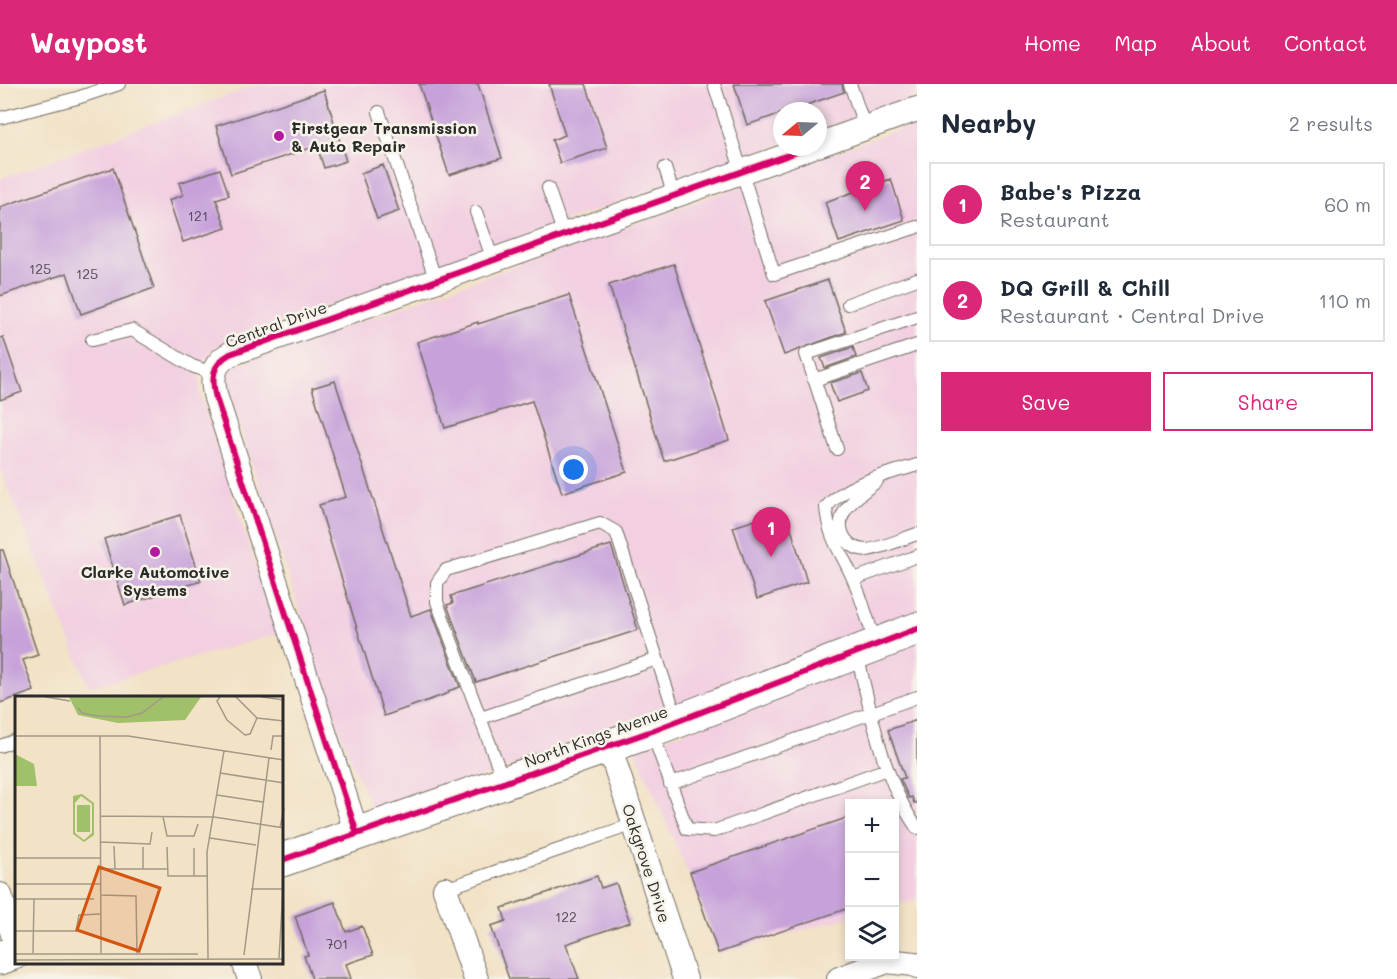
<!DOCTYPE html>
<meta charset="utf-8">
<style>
:root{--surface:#fff;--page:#f2f2f3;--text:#1f2937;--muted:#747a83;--line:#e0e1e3;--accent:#db2777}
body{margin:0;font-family:Mali,sans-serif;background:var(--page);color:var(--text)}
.controls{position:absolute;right:18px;bottom:18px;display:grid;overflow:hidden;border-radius:0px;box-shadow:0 3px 9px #0003}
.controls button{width:54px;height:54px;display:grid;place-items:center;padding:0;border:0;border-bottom:2px solid var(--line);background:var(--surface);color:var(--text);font:30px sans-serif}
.compass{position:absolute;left:773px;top:18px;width:54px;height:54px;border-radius:50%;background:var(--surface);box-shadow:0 3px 9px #0003;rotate:251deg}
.you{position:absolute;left:574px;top:386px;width:21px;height:21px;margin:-15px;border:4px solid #fff;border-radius:50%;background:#1a73e8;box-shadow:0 0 0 9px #1a73e833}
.badge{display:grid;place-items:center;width:39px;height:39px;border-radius:50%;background:var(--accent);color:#fff;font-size:20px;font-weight:700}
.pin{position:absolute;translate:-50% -50px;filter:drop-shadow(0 2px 3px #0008)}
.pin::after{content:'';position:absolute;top:32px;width:21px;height:18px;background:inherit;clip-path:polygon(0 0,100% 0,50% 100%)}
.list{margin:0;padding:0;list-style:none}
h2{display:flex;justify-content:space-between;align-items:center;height:78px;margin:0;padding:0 24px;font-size:26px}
h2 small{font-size:20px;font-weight:400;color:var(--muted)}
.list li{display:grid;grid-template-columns:39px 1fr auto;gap:18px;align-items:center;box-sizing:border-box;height:84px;margin:0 12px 12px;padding:0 12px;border:2px solid var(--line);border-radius:0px}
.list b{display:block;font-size:22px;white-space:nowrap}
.list p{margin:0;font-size:20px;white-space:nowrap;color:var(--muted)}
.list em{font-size:20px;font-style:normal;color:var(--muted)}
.actions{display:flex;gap:12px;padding:18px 24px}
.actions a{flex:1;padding:14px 0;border:2px solid var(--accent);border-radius:0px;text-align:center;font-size:21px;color:var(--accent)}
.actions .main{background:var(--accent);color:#fff}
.icon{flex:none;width:33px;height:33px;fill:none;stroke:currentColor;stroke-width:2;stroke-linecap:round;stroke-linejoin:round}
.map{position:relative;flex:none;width:917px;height:895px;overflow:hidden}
header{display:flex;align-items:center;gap:36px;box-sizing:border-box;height:84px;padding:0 30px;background:var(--accent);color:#fff}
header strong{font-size:28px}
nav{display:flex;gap:33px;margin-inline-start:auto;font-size:21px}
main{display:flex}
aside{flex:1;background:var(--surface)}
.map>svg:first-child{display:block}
.built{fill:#f2cfe1}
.building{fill:#c7a2da}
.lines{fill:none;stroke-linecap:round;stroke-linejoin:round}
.lane-casing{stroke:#716b61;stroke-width:14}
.street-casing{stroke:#716b61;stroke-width:26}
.secondary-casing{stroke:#716b61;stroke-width:35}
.lane{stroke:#fff;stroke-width:12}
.street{stroke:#fff;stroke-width:24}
.secondary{stroke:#fff;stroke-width:33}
.cycleway-casing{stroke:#f7f3e8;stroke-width:10}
.cycleway{stroke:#d6006c;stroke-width:6}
.poi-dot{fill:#b5179e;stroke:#f7f3e8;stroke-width:2}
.labels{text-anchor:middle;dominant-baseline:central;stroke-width:5;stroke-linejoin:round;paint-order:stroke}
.number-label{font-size:14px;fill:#524957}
.poi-label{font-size:16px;font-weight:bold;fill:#2b2b2b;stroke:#f7f3e8;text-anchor:start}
.street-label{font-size:16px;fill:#2b2b2b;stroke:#f7f3e8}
.inset-road{fill:none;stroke:#a29988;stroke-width:1.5}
.view{fill:#d5540f;fill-opacity:0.15;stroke:#d5540f;stroke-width:3}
.inset-edge{fill:none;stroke:#2b2b2b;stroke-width:3}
</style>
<header>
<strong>Waypost</strong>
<nav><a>Home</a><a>Map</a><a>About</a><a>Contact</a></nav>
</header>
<main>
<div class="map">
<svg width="917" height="895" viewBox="0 0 917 895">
<rect width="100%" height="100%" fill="#f7f3e8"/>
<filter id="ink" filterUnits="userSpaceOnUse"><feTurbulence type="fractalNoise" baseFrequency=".0167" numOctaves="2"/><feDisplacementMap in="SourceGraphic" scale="12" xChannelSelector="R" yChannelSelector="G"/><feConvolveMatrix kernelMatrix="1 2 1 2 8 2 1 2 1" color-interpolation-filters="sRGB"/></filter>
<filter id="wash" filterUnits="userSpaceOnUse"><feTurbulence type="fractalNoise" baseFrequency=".008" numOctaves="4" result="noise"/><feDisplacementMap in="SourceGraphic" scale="24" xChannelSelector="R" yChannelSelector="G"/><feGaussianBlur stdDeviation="1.35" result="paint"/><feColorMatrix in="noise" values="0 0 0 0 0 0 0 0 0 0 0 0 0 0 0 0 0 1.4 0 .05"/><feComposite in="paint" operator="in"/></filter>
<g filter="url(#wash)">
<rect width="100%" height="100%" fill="#f2e2c6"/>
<path class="built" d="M259 0H917V12L818 47V27H782V60L226 258 213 266 200 284V308L277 550 89 603 0 385V95Z
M917 39V532L647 635 374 731 335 636 229 310 227 291 232 283Z
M917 559V815L895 821 894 720H850L849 833 722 868 635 666Z"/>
<g id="blocks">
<path class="building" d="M419 0H478L502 74 449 91Z
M549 0H586L607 64 560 79 552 56 565 51Z
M734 0H842L844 8 789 27H782V29L747 41Z
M324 6 346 77 324 84 317 62 231 90 216 42Z
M383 81 399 127 377 135 361 89Z
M113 84 154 204 81 230 67 189 0 212V123Z
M220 85 229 111 216 115 226 144 183 158 169 116 183 111 179 99Z
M891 95 904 136 839 158 825 118Z
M674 180 729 356 664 377 609 201Z
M828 196 846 248 784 271 765 217Z
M569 211 627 388 562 409 532 317 445 344 417 258 478 238V240Z
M3 253 22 308 0 316V254Z
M853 263 856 273 825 284 821 274Z
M862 289 868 307 837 318 830 299Z
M335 297 411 532 431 525 460 603 448 607 449 609 384 632 319 421 346 413 312 304Z
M180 431 201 497 125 521 104 455Z
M759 435 763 447 789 438 807 498 757 515 733 443Z
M611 461 638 546 476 598 447 521 453 519 451 512Z
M0 466H3L38 571 23 576 34 607 0 619Z
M917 636V719H914L912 713 909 714 900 695 905 694 888 646Z
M849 733V824L718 869 690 788Z
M597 792 601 804 616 799 630 838 566 860 579 895H509L491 842 506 837 502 824Z
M335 818 346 848 362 842 373 871 346 880 351 895H312L304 872 308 871 295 832Z"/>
</g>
</g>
<g filter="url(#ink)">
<use href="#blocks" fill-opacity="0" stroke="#716b61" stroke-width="1.5"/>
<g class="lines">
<defs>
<path id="lane" d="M714 0 774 190 917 143
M850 0 865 44
M379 28 436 197
M0 34 77 14 119 0
M665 84 674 112
M548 104 564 151
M476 128 493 176
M848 220 917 195
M92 256 132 246 192 282 213 289
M814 296 917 261
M837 365 806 270 917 233
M877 397C860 411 828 430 846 456 851 462 859 466 867 466 879 465 905 454 917 450
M854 495 917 472
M876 559C868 539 863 517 854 497 842 467 829 458 826 423 848 398 886 391 917 381
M857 570C871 628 882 694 917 744
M481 634 657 575
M652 648 687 745 714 747 887 685
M0 662 16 656
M504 698 437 518V499L446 486 600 439 616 448 677 636
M670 700 917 613
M445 805 634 740"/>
<path id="street" d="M818 61 917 25
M609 662 685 895
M357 750 216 314C211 294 212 280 230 270L811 63
M445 805 476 895
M0 811 16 859
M244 878 250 895
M839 895 887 877 914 880 917 882"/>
<path id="secondary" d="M282 776 652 647 917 545
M0 874 16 868"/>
</defs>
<use href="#lane" class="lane-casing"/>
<use href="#street" class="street-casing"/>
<use href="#secondary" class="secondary-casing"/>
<use href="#lane" class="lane"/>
<use href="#street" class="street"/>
<use href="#secondary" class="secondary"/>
<defs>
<path id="cycleway" d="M357 750 216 314C211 294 212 280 230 270L811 63
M282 776 652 647 917 545"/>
</defs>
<use href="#cycleway" class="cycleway-casing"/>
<use href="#cycleway" class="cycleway"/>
</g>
</g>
<g class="poi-dot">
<circle cx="279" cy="52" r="6"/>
<circle cx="155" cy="468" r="6"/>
</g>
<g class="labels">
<g class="number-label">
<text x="198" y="131">121</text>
<text x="40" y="184">125</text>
<text x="87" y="189">125</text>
<text x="566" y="832">122</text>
<text x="337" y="859">701</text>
</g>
<g class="poi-label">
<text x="291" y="43">Firstgear Transmission<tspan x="291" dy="18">&amp; Auto Repair</tspan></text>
<text x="155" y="487" text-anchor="middle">Clarke Automotive<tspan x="155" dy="18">Systems</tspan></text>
</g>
<g class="street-label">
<text transform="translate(276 240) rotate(-20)">Central Drive</text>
<text transform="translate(596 652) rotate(-20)">North Kings Avenue</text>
<text transform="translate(647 779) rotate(72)">Oakgrove Drive</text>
</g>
</g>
<g transform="translate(15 612)">
<rect width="268" height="268" fill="#f2e2c6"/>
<path d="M54 1H186L170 24 103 27 63 19ZM0 58 19 68 22 90H0ZM67 98 79 107V139L69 146 58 138V100ZM66 100 77 108V137L69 144 60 137V107ZM62 109H75V136H62Z" fill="#a0c069" fill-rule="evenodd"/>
<path class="inset-road" d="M31 1 55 5M205 1 202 5 212 24 230 39 235 38 242 22M221 1 242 22 269 25M247 1 269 4M63 12 67 17 82 20 112 21 127 17 148 1M0 40H113L269 64M85 40 86 257M256 54 258 40H269M205 77 269 87M202 99 248 106M85 120 199 121 269 132M148 121 152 140H179L183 128M265 132 269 112M195 142 241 149M85 146 135 148 137 136M99 150 100 173M128 151V173M152 151 153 180H193M179 152V180M0 162H85M85 173H152M0 188H85M236 193H268M85 199 121 200 122 258M0 203H79M0 235H61L64 219 85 218M18 257 19 203M0 258H183M229 259 254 62M264 262 268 193M193 263 192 156 209 55M0 264 269 263"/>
<path class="view" d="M84 171 145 192 124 255 62 234Z"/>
<rect width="268" height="268" class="inset-edge"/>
</g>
</svg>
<div class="controls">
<button>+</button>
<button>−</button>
<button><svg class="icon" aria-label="layers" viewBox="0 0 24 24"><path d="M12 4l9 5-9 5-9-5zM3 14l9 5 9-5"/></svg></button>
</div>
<svg class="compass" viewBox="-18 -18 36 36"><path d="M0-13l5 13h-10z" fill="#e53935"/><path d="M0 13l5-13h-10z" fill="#747a83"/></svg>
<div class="you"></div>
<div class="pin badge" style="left:771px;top:473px">1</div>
<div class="pin badge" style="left:865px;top:127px">2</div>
</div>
<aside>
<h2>Nearby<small>2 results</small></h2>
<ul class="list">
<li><span class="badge">1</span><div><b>Babe's Pizza</b><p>Restaurant</p></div><em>60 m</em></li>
<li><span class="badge">2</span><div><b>DQ Grill &amp; Chill</b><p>Restaurant · Central Drive</p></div><em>110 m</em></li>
</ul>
<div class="actions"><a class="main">Save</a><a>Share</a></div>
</aside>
</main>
